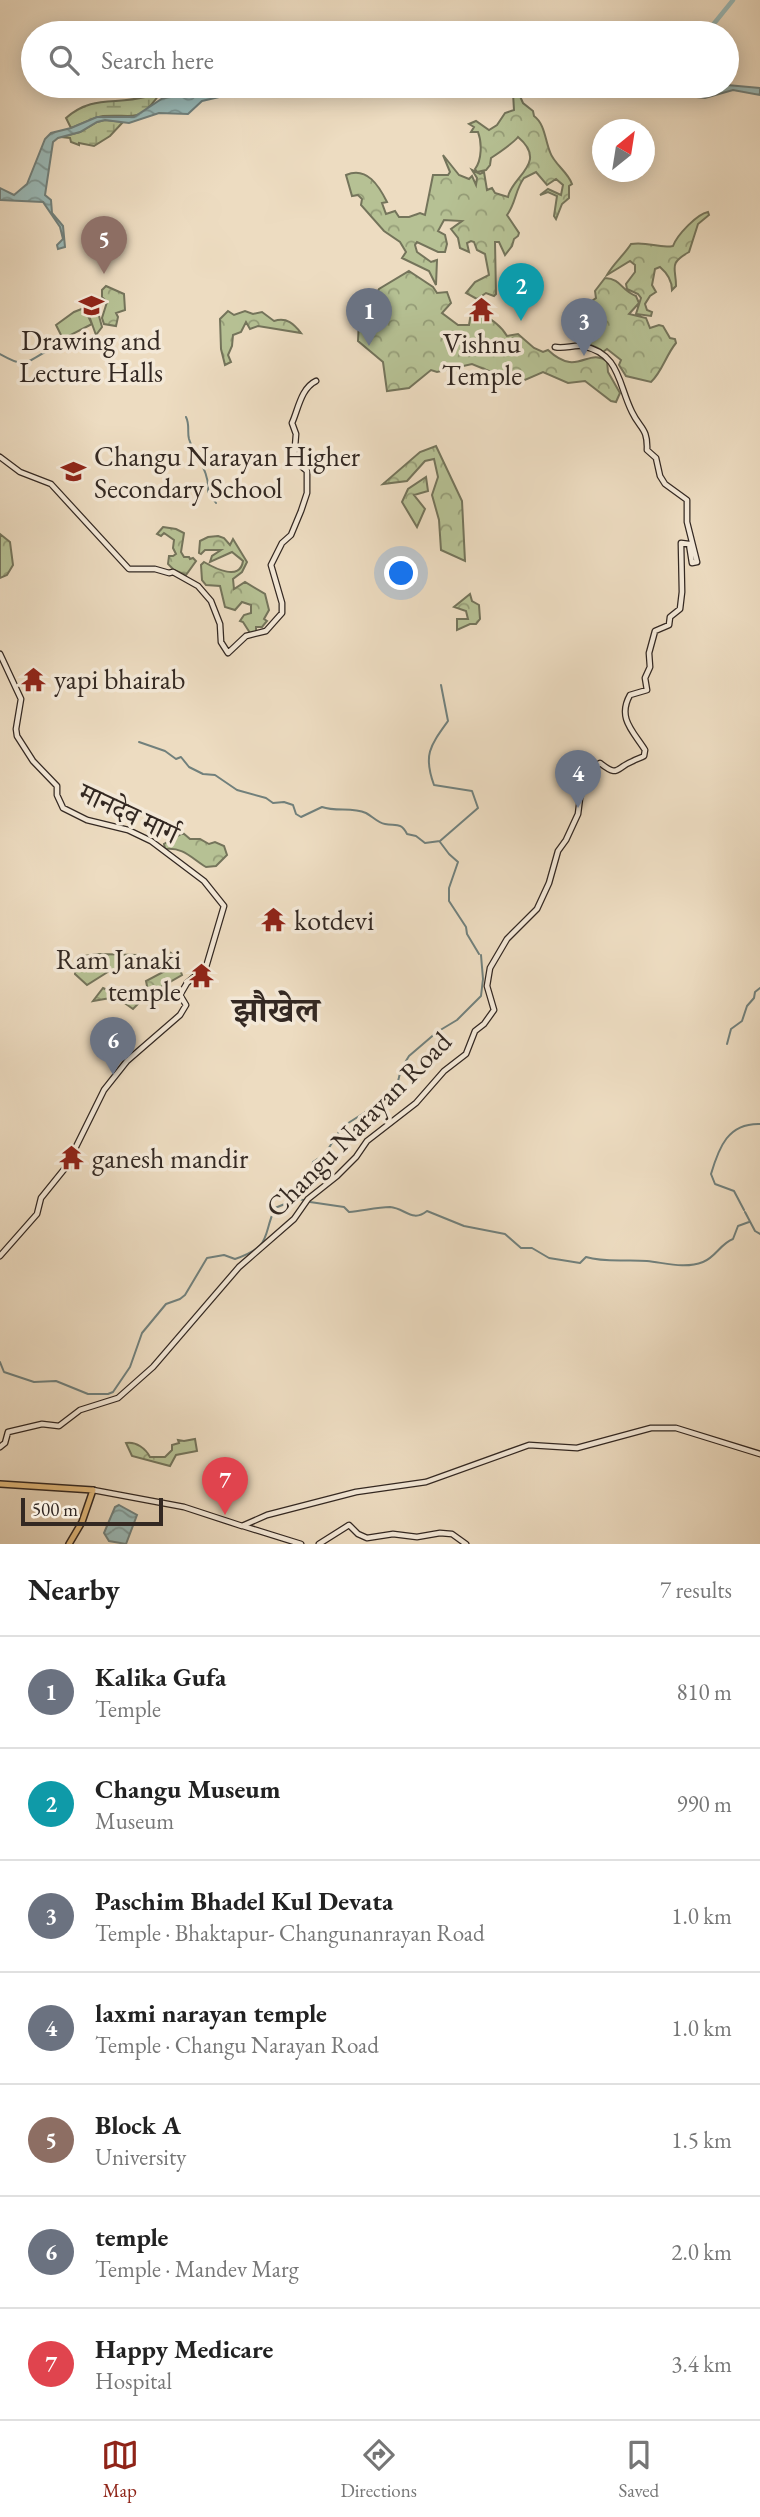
<!DOCTYPE html>
<meta charset="utf-8">
<style>
:root{--surface:#fff;--page:#f2f2f2;--text:#222;--muted:#767676;--line:#e0e0e0;--accent:#8f2418}
body{margin:0;font-family:"EB Garamond","Noto Serif Devanagari",serif;background:var(--page);color:var(--text)}
.compass{position:absolute;left:592px;top:119px;width:63px;height:63px;border-radius:50%;background:var(--surface);box-shadow:0 4px 18px #0003;rotate:30deg}
.scale{position:absolute;left:21px;bottom:18px;width:142px;box-sizing:border-box;padding-left:7px;border:4px solid #332822;border-top:0;font-size:19px;line-height:24px;white-space:nowrap;color:#332822;-webkit-text-stroke:5px #f3e8d7;paint-order:stroke}
.you{position:absolute;left:402px;top:574px;width:24px;height:24px;margin:-18px;border:5px solid #fff;border-radius:50%;background:#1a73e8;box-shadow:0 0 0 10px #1a73e833}
.badge{display:grid;place-items:center;width:46px;height:46px;border-radius:50%;background:var(--accent);color:#fff;font-size:23px;font-weight:700}
.pin{position:absolute;translate:-50% -58px;filter:drop-shadow(0 2px 4px #0008)}
.pin::after{content:'';position:absolute;top:37px;width:24px;height:21px;background:inherit;clip-path:polygon(0 0,100% 0,50% 100%)}
.list{margin:0;padding:0;list-style:none}
h2{display:flex;justify-content:space-between;align-items:center;height:91px;margin:0;padding:0 28px;font-size:30px}
h2 small{font-size:23px;font-weight:400;color:var(--muted)}
.list li{display:grid;grid-template-columns:46px 1fr auto;gap:21px;align-items:center;box-sizing:border-box;height:112px;padding:0 28px;border-top:2px solid var(--line)}
.list b{display:block;font-size:26px;white-space:nowrap}
.list p{margin:0;font-size:23px;white-space:nowrap;color:var(--muted)}
.list em{font-size:23px;font-style:normal;color:var(--muted)}
.icon{flex:none;width:38px;height:38px;fill:none;stroke:currentColor;stroke-width:2;stroke-linecap:round;stroke-linejoin:round}
.map{position:relative;flex:none;width:760px;height:1544px;overflow:hidden}
.search{position:absolute;background:var(--surface);box-shadow:0 4px 18px #0003;left:21px;right:21px;top:21px;height:77px;display:flex;align-items:center;gap:18px;box-sizing:border-box;padding:0 24px;border-radius:38px;color:var(--muted);font-size:26px}
.sheet{height:875px;background:var(--surface)}
nav{display:flex;justify-content:space-around;align-items:center;box-sizing:border-box;height:98px;border-top:2px solid var(--line);background:var(--surface);font-size:19px;color:var(--muted)}
nav a{display:grid;justify-items:center;gap:4px}
nav .on{color:var(--accent)}
.map>svg:first-child{display:block}
.grass{fill:#b6c194;stroke:#74745b;stroke-width:2}
.forest{fill:url(#forest-crowns);stroke:#74745b;stroke-width:2}
.wetland{fill:url(#wetland-marsh);stroke:#74745b;stroke-width:2}
.water{fill:url(#water-waves);stroke:#71807c;stroke-width:2}
.lines{fill:none;stroke-linecap:round;stroke-linejoin:round}
.stream{stroke:#71807c;stroke-width:2}
.river{stroke:#9abab8;stroke-width:4.5}
.secondary-casing{stroke:#332822;stroke-width:7}
.primary-casing{stroke:#332822;stroke-width:8}
.secondary{stroke:#f3e8d7;stroke-width:4.5}
.primary{stroke:#e6be80;stroke-width:5}
.labels{text-anchor:middle;dominant-baseline:central;stroke-width:7;stroke-linejoin:round;paint-order:stroke}
.poi-label{font-size:28px;fill:#332822;stroke:#f3e8d7;text-anchor:start}
.street-label{font-size:28px;fill:#332822;stroke:#f3e8d7}
.district-label{font-size:35px;font-weight:bold;fill:#332822;stroke:#f3e8d7}
</style>
<div class="map">
<svg width="760" height="1544" viewBox="0 0 760 1544">
<defs>
<pattern id="forest-crowns" width="20" height="18" patternUnits="userSpaceOnUse" patternTransform="scale(1.75)"><rect width="20" height="18" fill="#b6c194"/><path d="M2 6a3 3 0 1 1 6 0M12 15a3 3 0 1 1 6 0" fill="none" stroke="#959d78"/></pattern>
<pattern id="wetland-marsh" width="20" height="14" patternUnits="userSpaceOnUse" patternTransform="scale(1.75)"><rect width="20" height="14" fill="#b6c194"/><path d="M1 5h8M5 5V1M11 12h8M15 12V8" fill="none" stroke="#959d78"/></pattern>
<pattern id="water-waves" width="16" height="10" patternUnits="userSpaceOnUse" patternTransform="scale(1.75)"><rect width="16" height="10" fill="#9abab8"/><path d="M0 5q4-4 8 0t8 0" fill="none" stroke="#7e9795"/></pattern>
</defs>
<rect width="100%" height="100%" fill="#eddcc1"/>
<filter id="stains"><feTurbulence type="fractalNoise" baseFrequency=".00286" numOctaves="4"/><feColorMatrix values="0 0 0 0 .2 0 0 0 0 .09 0 0 0 0 .02 0 0 0 .5 -.17"/></filter>
<radialGradient id="worn" r=".72"><stop offset=".6" stop-color="#630" stop-opacity="0"/><stop offset="1" stop-color="#630" stop-opacity=".3"/></radialGradient>
<path class="grass" d="M84 308 92 324 63 339 56 325 74 312Z"/>
<path class="forest" d="M513 93 519 94 523 103 533 111 534 116C545 124 545 140 550 152 554 164 568 172 572 184L569 186V198L562 204 556 219 554 216 557 196 548 192 540 195 548 189 561 195 563 185 556 179 547 185 536 172 524 178C515 190 516 203 507 215L519 233 518 236 514 239 512 246 505 255 499 242H495L496 294 494 296 486 293 477 299 466 293 475 282 489 275 485 254 477 250 474 242 471 241 467 243 469 252 460 248 458 238 451 229 462 221 444 220 438 231 445 235 447 244 445 252H438L417 242 415 245 417 252 431 262 437 260 436 285 429 271 402 258 406 252 400 242 384 231 361 205 362 199 358 195 352 196 346 175C367 166 379 186 387 202L382 203 386 214 395 211 399 217H409L420 213 425 215 433 175H448L450 172 443 155 459 175 469 179 472 176 476 185 477 178 472 170 480 174 484 172 487 190 492 188 495 193 508 197C511 177 549 163 518 137 514 142 497 154 491 158L490 165 486 170 477 172 475 169C482 160 482 142 478 132H471L474 127 469 124 476 121 489 130 497 125 505 113 514 110Z
M708 212 709 215 698 224 689 252C668 264 676 267 676 286L672 290C672 281 667 273 660 267L655 269 652 285 656 292 650 296 645 304 647 310 652 312 651 316 636 314 641 298 638 294 627 289 626 284 635 272V265L630 261 607 275C613 264 624 255 631 244 648 241 659 249 673 246 677 235 697 214 708 212Z
M409 271 433 287 437 293 447 292 451 303 442 313 458 325H469L471 313 475 309C486 317 500 323 507 336L518 334 534 348 543 352 548 350C578 378 587 347 607 361L608 372 620 393 616 402 611 401 585 381 568 383 543 372 518 383 472 364 437 372 431 370 409 388 387 391 383 362 358 341 359 320 373 309 370 306 379 289Z
M605 278C622 279 620 290 636 296L639 303 629 314 646 318 650 328 659 325 663 326 670 338 675 339 676 343C666 355 662 372 651 382L626 376 619 365 621 360 607 349 603 352C595 343 583 346 572 336L584 324 578 309 582 308 596 298 595 291Z
M106 286 124 294 125 310 116 313 118 317 116 326 104 324 102 318 107 302 102 297V290Z
M96 305 102 327 96 335 87 310Z
M228 311 234 315 245 311 253 314 262 312 274 321C287 317 294 324 301 333L258 326 250 329 246 322 241 332 233 335 232 346 228 355 231 362 225 365 221 349 220 319Z
M436 446 462 501 465 561 441 550 439 520 432 495 438 477 434 459 425 461 407 481 383 484 420 452Z
M426 477 428 491 414 495 425 509 417 527 402 502 408 489Z
M163 527 176 529 184 533 181 552 184 557H189L190 559 193 558 196 561 186 575 174 570 168 564 169 556H173L176 554 173 548 174 540 164 533 161 536 157 534Z
M0 534 10 542 13 565 7 575 0 578Z
M218 536 224 538 230 545 233 539 247 562 242 572 233 579 234 589 245 582 265 594 269 610 264 619 267 621 262 627H256V632L250 633 243 622 240 621 244 615 251 613V605L242 602 235 610 225 607 220 586 206 585 202 580 201 565 204 562C216 569 240 581 243 561L232 552 210 562 212 556 221 550H205L201 554 199 553 200 541 208 537Z
M470 594 472 601 479 605 480 619 476 624H470L457 630V619H468L466 611 454 607Z
M183 833 190 839H200L209 844 215 842 224 846 227 855 216 866 206 867C191 858 184 847 165 849L164 844Z
M171 953 175 956 182 975 161 987 148 991 146 981 165 971Z
M99 954 137 955 138 969 111 970 87 985 75 974 77 957Z
M103 988 113 993 117 990 137 996 138 1004 133 1009 116 997 93 1001Z
M195 1439 197 1451 176 1455 170 1466 132 1456 126 1443C136 1441 146 1449 150 1457H165L172 1450V1445L179 1443 178 1440 184 1441Z"/>
<path class="wetland" d="M160 92H161C139 124 136 114 103 116 93 117 81 125 71 128L66 118C92 95 114 105 145 97 151 95 155 96 160 92Z
M105 120 123 122 110 136 94 146 79 143V145L71 142 70 138 61 137 80 132 97 122Z"/>
<path class="water" d="M531 23 560 33H501L522 24Z
M727 85 760 88V95L733 90 705 98 670 94 651 86H668L685 91Z
M225 86H238L219 97 202 101 188 114 159 113 129 123 105 120 97 122 80 132 58 138 53 142 45 195 51 200 52 213 63 226 65 247 58 249 57 245 63 239 60 227 43 202 0 200V188L14 195 27 184 45 139 51 133 71 128 97 117H134L163 98 210 92Z
M119 1505 137 1515 126 1544 109 1541 104 1533 115 1507Z"/>
<g class="lines">
<path class="stream" d="M0 354C27 369 24 363 47 351
M186 417C190 425 187 432 189 439 195 458 210 470 208 492L216 503
M139 742 165 751 176 759 181 757 189 767 203 774 215 775 237 790 266 798 273 803 284 802 293 805 296 814 301 817 322 807C336 812 352 807 366 813 372 816 378 823 385 824 396 826 401 822 407 834L416 836 425 843 440 841 478 808 472 791 434 785C423 755 430 746 448 721L441 685
M440 842 449 854 458 862 449 888V901L466 927 467 934 479 954
M727 1044 731 1029 742 1021 747 1006 754 998 755 992 760 988
M300 1197 307 1188 317 1181V1175L312 1169 313 1162 325 1154 342 1127 367 1111 393 1102 401 1069 409 1056 437 1032 457 1020 481 996 483 979 481 955
M310 1202 344 1207 349 1212C362 1211 377 1207 390 1207 405 1208 412 1223 427 1211L464 1226 505 1234 521 1248H532L549 1258 580 1263 586 1257C606 1263 627 1259 647 1261 666 1263 685 1269 703 1262 716 1257 720 1244 733 1239L738 1226 749 1222
M744 1210 734 1191 715 1184 711 1174C719 1147 728 1123 760 1124
M745 1212 755 1231 760 1234
M0 1362 4 1372 34 1382 56 1381 88 1394H108L113 1392 130 1367 142 1333 166 1304 180 1299 185 1295 207 1258 224 1255 235 1259C273 1246 262 1236 275 1208L297 1199 304 1200"/>
<path class="river" d="M697 33 712 26 733 0
M196 97 202 86"/>
<defs>
<path id="secondary" d="M0 457 20 472 51 484 129 569H155L169 573 173 572 198 586 211 601 220 624 221 642 228 653 246 636 266 631 282 613V603L271 565 282 543 291 535 301 511 307 493V471L294 460 296 434 292 423C298 410 301 388 316 381
M0 654 21 699 16 729 17 736 33 761 57 786V795L63 808 87 820 128 830 151 841 204 881 224 906 206 967 187 983 180 995 186 1005 180 1015 127 1061 104 1090 66 1167 41 1198 37 1214 0 1256
M0 1447 5 1443 8 1432 42 1424 59 1426 80 1410 118 1398 153 1367 239 1267 294 1219 308 1199 337 1176 356 1157 367 1141 416 1103 444 1071 466 1054 475 1031 484 1024 494 1010 487 986 490 968 507 939 537 909 549 883 558 851 566 840 578 814 580 798 586 779 590 771 600 763C619 778 615 768 633 761 636 759 641 758 644 756L645 750C633 731 617 718 630 695L647 690 645 678 650 667 649 653 655 631 669 625 670 617 680 609 682 592 681 543 689 544 692 563 697 562 687 522V500L665 484 660 476 656 458 647 450C648 428 640 429 632 412 618 384 620 353 582 346 573 345 564 349 555 347
M93 1490 184 1507 242 1526 267 1515 356 1492 426 1482 529 1445 577 1448 651 1428H676L760 1454
M243 1526 301 1544
M319 1544 349 1525 358 1534 367 1538 393 1534 417 1537 440 1533 452 1534 466 1544"/>
<path id="primary" d="M0 1484 93 1490 82 1522 69 1544"/>
</defs>
<use href="#secondary" class="secondary-casing"/>
<use href="#primary" class="primary-casing"/>
<use href="#secondary" class="secondary"/>
<use href="#primary" class="primary"/>
</g>
<defs>
<symbol id="university-bare" viewBox="-9 -9 18 18"><path d="M0-5L7-2L0 1L-7-2ZM-4 1L0 2.5L4 1V4Q0 6-4 4Z" fill="#8f2418" stroke="#f3e8d7" stroke-width="2.5" paint-order="stroke"/></symbol>
<symbol id="temple-bare" viewBox="-9 -9 18 18"><path d="M0-6L5-2H3V0L6.5 2.5H4V6H1.5V3h-3V6H-4V2.5H-6.5L-3 0V-2H-5Z" fill="#8f2418" stroke="#f3e8d7" stroke-width="2.5" paint-order="stroke"/></symbol>
</defs>
<g fill-rule="evenodd">
<use href="#university-bare" x="74" y="288" width="35" height="35"/>
<use href="#temple-bare" x="464" y="292" width="35" height="35"/>
<use href="#university-bare" x="56" y="454" width="35" height="35"/>
<use href="#temple-bare" x="16" y="662" width="35" height="35"/>
<use href="#temple-bare" x="256" y="902" width="35" height="35"/>
<use href="#temple-bare" x="184" y="958" width="35" height="35"/>
<use href="#temple-bare" x="54" y="1140" width="35" height="35"/>
</g>
<g class="labels">
<g class="poi-label">
<text x="91" y="340" text-anchor="middle">Drawing and<tspan x="91" dy="32">Lecture Halls</tspan></text>
<text x="482" y="343" text-anchor="middle">Vishnu<tspan x="482" dy="32">Temple</tspan></text>
<text x="94" y="456">Changu Narayan Higher<tspan x="94" dy="32">Secondary School</tspan></text>
<text x="54" y="679">yapi bhairab</text>
<text x="294" y="920">kotdevi</text>
<text x="181" y="959" text-anchor="end">Ram Janaki<tspan x="181" dy="32">temple</tspan></text>
<text x="92" y="1158">ganesh mandir</text>
</g>
<g class="street-label">
<text transform="translate(129 813) rotate(25)">मानदेव मार्ग</text>
<text transform="translate(358 1124) rotate(-45)">Changu Narayan Road</text>
</g>
<g class="district-label">
<text x="276" y="1009">झौखेल</text>
</g>
</g>
<rect width="100%" height="100%" filter="url(#stains)"/>
<rect width="100%" height="100%" fill="url(#worn)"/>
</svg>
<svg class="compass" viewBox="-18 -18 36 36"><path d="M0-13l5 13h-10z" fill="#e53935"/><path d="M0 13l5-13h-10z" fill="#767676"/></svg>
<div class="scale">500 m</div>
<div class="you"></div>
<div class="pin badge" style="left:369px;top:346px;background:#6b7280">1</div>
<div class="pin badge" style="left:521px;top:321px;background:#0f9aa8">2</div>
<div class="pin badge" style="left:584px;top:356px;background:#6b7280">3</div>
<div class="pin badge" style="left:578px;top:808px;background:#6b7280">4</div>
<div class="pin badge" style="left:104px;top:274px;background:#8d6e63">5</div>
<div class="pin badge" style="left:113px;top:1075px;background:#6b7280">6</div>
<div class="pin badge" style="left:225px;top:1515px;background:#e0444e">7</div>
<div class="search"><svg class="icon" aria-label="search" viewBox="0 0 24 24"><circle cx="10" cy="10" r="6"/><path d="M15 15l6 6"/></svg>Search here</div>
</div>
<section class="sheet">
<h2>Nearby<small>7 results</small></h2>
<ul class="list">
<li><span class="badge" style="background:#6b7280">1</span><div><b>Kalika Gufa</b><p>Temple</p></div><em>810 m</em></li>
<li><span class="badge" style="background:#0f9aa8">2</span><div><b>Changu Museum</b><p>Museum</p></div><em>990 m</em></li>
<li><span class="badge" style="background:#6b7280">3</span><div><b>Paschim Bhadel Kul Devata</b><p>Temple · Bhaktapur- Changunanrayan Road</p></div><em>1.0 km</em></li>
<li><span class="badge" style="background:#6b7280">4</span><div><b>laxmi narayan temple</b><p>Temple · Changu Narayan Road</p></div><em>1.0 km</em></li>
<li><span class="badge" style="background:#8d6e63">5</span><div><b>Block A</b><p>University</p></div><em>1.5 km</em></li>
<li><span class="badge" style="background:#6b7280">6</span><div><b>temple</b><p>Temple · Mandev Marg</p></div><em>2.0 km</em></li>
<li><span class="badge" style="background:#e0444e">7</span><div><b>Happy Medicare</b><p>Hospital</p></div><em>3.4 km</em></li>
</ul>
</section>
<nav>
<a class="on"><svg class="icon" aria-label="map" viewBox="0 0 24 24"><path d="M3 6l6-2 6 2 6-2v14l-6 2-6-2-6 2zM9 4v14M15 6v14"/></svg>Map</a>
<a><svg class="icon" aria-label="directions" viewBox="0 0 24 24"><path d="M12 3l9 9-9 9-9-9zM9 14v-3h6M13 9l2 2-2 2"/></svg>Directions</a>
<a><svg class="icon" aria-label="saved" viewBox="0 0 24 24"><path d="M7 4h10v16l-5-4-5 4z"/></svg>Saved</a>
</nav>
